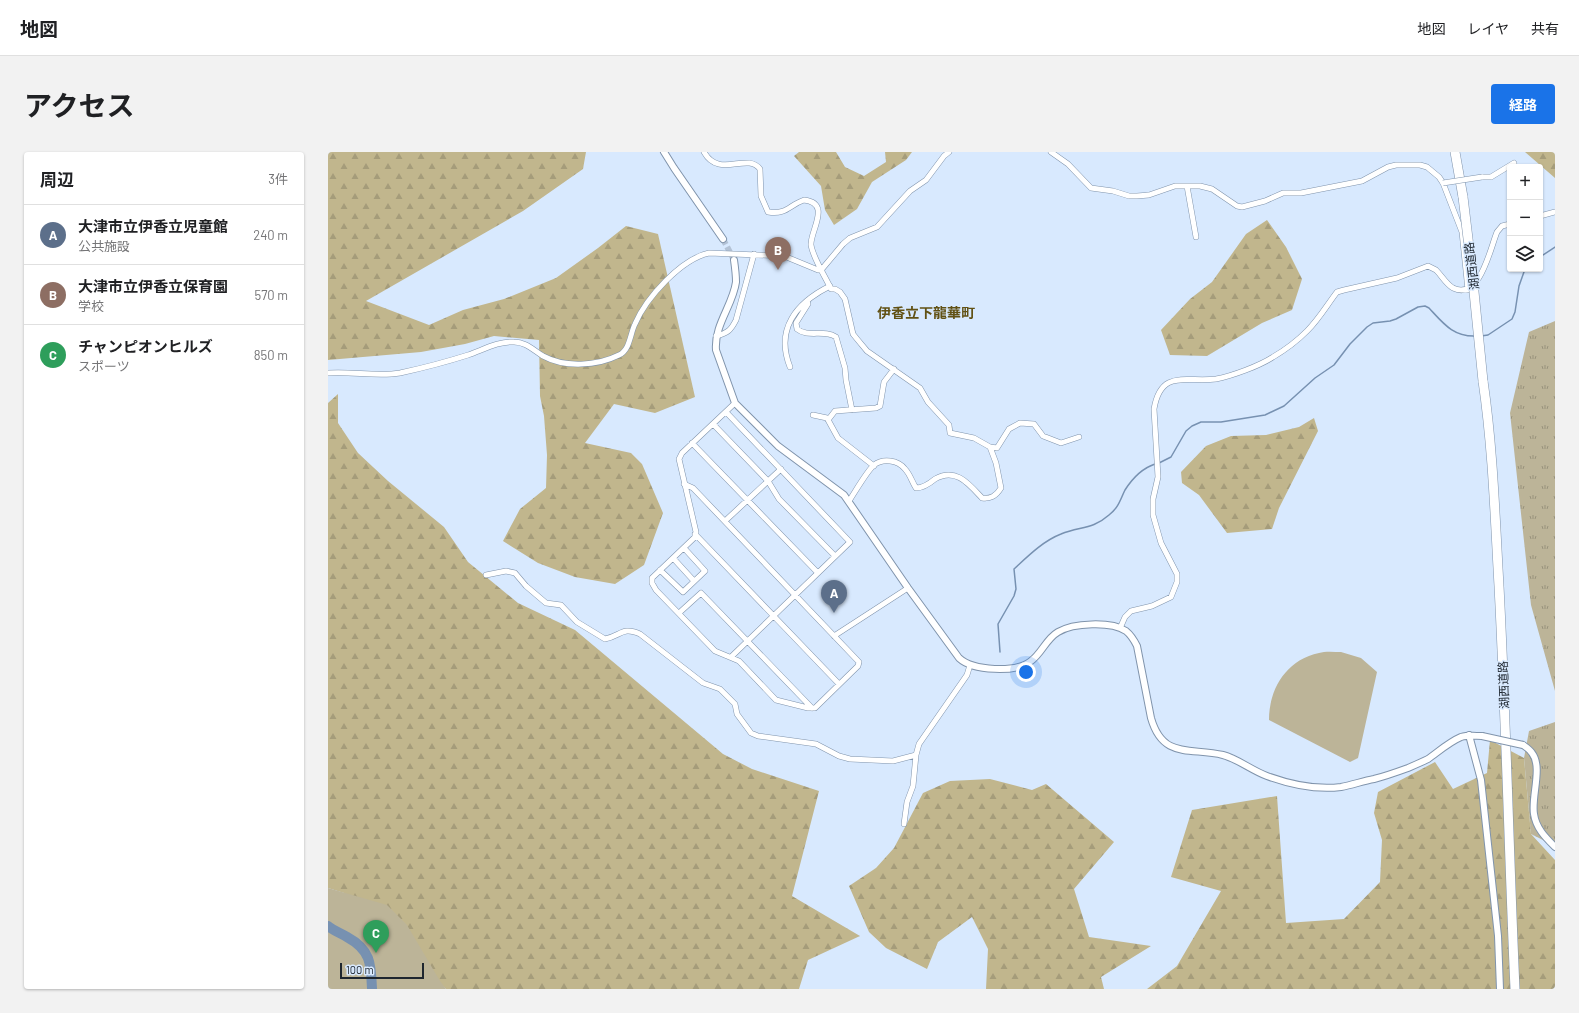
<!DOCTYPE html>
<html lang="ja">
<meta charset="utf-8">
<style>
:root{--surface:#fff;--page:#f2f2f2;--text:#202124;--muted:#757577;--line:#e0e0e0;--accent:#1a73e8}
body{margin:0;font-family:Barlow,"Noto Sans JP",sans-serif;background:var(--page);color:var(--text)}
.controls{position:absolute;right:12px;top:12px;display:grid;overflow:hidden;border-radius:4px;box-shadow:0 1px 3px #0004}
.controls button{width:36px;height:36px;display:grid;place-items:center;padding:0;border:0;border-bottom:1px solid var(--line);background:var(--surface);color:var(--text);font:20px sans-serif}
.scale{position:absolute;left:12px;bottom:10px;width:84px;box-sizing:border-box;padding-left:4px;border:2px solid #1e262f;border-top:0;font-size:11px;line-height:14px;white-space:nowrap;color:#1e262f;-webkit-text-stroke:3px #d8e9fe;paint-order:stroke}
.you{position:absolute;left:698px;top:520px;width:14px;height:14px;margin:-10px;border:3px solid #fff;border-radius:50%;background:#1a73e8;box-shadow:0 0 0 6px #1a73e833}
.badge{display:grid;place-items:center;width:26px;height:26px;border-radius:50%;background:var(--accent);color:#fff;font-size:13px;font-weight:700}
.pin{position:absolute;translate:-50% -33px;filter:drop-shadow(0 1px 2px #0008)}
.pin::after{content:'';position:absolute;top:21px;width:14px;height:12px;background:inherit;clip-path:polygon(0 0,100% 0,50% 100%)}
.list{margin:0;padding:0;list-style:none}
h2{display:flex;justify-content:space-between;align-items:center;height:52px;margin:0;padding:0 16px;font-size:17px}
h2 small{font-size:13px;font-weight:400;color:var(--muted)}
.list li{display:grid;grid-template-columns:26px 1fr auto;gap:12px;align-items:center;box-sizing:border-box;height:60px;padding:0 16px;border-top:1px solid var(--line)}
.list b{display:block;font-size:15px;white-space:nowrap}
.list p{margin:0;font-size:13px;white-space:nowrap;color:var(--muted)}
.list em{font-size:13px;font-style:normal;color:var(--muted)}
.icon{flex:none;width:22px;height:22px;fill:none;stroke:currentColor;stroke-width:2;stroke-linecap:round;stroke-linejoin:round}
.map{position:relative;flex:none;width:1227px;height:837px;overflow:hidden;border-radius:4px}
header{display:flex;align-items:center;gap:24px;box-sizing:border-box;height:56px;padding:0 20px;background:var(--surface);border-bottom:1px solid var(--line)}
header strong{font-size:19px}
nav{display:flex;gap:22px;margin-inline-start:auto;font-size:14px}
.intro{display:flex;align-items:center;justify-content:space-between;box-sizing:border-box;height:96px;padding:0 24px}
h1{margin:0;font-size:28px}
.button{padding:10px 18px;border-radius:4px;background:var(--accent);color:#fff;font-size:14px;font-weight:700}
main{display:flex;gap:24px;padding:0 24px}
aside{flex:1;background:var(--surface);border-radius:4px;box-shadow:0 1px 3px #0004}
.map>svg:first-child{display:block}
.grass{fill:url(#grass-tufts)}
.forest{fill:url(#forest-firs)}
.green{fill:#bcb498}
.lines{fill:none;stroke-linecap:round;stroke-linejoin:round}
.stream{stroke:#7791b1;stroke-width:1.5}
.river{stroke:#7791b1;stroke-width:10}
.tertiary-tunnel{stroke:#b3c2d5;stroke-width:6;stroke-dasharray:6 3;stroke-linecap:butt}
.minor-casing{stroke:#8094ac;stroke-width:6}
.tertiary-casing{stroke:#8094ac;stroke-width:8}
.motorway-casing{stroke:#8094ac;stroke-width:10}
.minor{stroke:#fff;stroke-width:5}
.tertiary{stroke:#fff;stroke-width:6}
.motorway{stroke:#fff;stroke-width:9}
.minor-bridge-casing{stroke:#8094ac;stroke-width:6;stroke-linecap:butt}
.tertiary-bridge-casing{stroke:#8094ac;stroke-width:8;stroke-linecap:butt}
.motorway-bridge-casing{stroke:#8094ac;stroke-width:10;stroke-linecap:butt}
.minor-bridge{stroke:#fff;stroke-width:5}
.tertiary-bridge{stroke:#fff;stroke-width:6}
.motorway-bridge{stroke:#fff;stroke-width:9}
.labels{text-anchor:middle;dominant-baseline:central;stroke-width:3;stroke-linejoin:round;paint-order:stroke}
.street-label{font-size:12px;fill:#1e262f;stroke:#d8e9fe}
.quarter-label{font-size:14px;font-weight:bold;fill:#615114;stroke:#d8e9fe}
</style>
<header>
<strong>地図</strong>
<nav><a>地図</a><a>レイヤ</a><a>共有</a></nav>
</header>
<div class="intro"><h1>アクセス</h1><a class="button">経路</a></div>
<main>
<aside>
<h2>周辺<small>3件</small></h2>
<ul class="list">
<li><span class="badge" style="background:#5c6f8a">A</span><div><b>大津市立伊香立児童館</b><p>公共施設</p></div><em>240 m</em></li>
<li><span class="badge" style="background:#8d6e63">B</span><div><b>大津市立伊香立保育園</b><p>学校</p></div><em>570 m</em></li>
<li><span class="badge" style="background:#2e9e5b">C</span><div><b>チャンピオンヒルズ</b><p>スポーツ</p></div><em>850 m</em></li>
</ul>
</aside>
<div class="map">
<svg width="1227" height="837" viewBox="0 0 1227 837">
<defs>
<pattern id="grass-tufts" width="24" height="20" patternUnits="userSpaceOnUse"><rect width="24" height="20" fill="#bcb498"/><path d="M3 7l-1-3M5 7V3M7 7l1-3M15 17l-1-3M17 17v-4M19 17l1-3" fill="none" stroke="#98927c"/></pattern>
<pattern id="forest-firs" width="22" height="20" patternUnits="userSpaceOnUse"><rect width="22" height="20" fill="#c1b68d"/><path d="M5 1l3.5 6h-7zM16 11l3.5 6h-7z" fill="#a59c7a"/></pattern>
</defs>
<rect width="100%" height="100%" fill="#d8e9fe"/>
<path class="grass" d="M1227 169V539L1203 453 1182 261 1201 180Z
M1227 570V694L1203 682 1196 606 1201 579Z"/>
<path class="forest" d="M0 0H258L255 17 195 59 38 149 101 173 135 158 176 147 228 126 270 96 298 74 330 82 367 245 327 261 286 252 257 291 303 301 314 312 335 361 316 413 287 432 247 425 210 411 175 389 192 357 218 336 219 303 216 264 212 244 211 188 166 184 137 192 93 200 0 208Z
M471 0H508L517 15 536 24 558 10 557 0H584L578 8 544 30 529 57 506 73 497 58 493 34 466 4Z
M1197 0H1227V26Z
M939 68 958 95 974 127 964 158 934 171 879 204 842 203 833 178 862 147 884 130 918 82Z
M10 242V271L30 301 60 329 116 375 140 410 190 451 247 478 395 602 424 617 491 639 464 744 532 784 480 808 471 837H118L16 741 0 736V251Z
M986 266 990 279 951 356 944 377 899 381 871 343 854 331 853 320 878 294 903 284 938 283 971 275Z
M1162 588 1196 606 1203 682 1227 708V837H819L849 814 893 739 843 725 864 658 949 644 958 771 1016 767 1052 730 1054 688 1046 661 1050 640 1107 610 1125 637 1159 621Z
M662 627 704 638 718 632 786 690 746 737 761 785 823 794 773 825 776 837H658L660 797 644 765 610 790 599 817 558 796 541 780 521 734 548 716 566 696 595 641 622 629Z"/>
<path class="green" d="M1013 500 1033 506 1049 520 1030 606 1022 610 941 568C941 537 958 508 991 501 997 499 1006 500 1013 500Z
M0 736 59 753 79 773 112 829 118 837H0Z"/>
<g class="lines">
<path class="stream" d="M1212 105 1227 95
M1153 184 1160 183 1184 167 1187 160 1191 134 1197 117
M831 311 843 305 858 279 864 274 873 270H893L937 263 956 254 987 226 1006 213 1022 192 1039 175 1045 171 1062 169 1068 167 1090 155 1097 154 1101 156C1115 171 1125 185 1148 184
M672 500 670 472 686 444 688 437 686 417C700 404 715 389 733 382 752 374 764 378 781 363 791 355 792 348 797 338 804 327 815 316 827 312"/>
<path class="river" d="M0 774C6 779 13 781 19 785 43 798 43 812 44 837"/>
<path class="tertiary-tunnel" d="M395 87 406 108"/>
<defs>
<path id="minor" d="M376 0C391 27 419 0 432 17L433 44 440 60C459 63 461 53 476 48 504 51 482 79 483 93 485 106 497 124 503 137H507L512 140 517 147 525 182 529 187 539 199 592 236 600 250 621 273 622 281 646 286 662 295 669 296 681 277 692 271 706 272 715 284 733 291 751 285
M723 0 740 12 763 36 785 39 801 44H809L821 43 847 34H872L884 37 909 54 914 55 937 49 955 41H973L1034 29 1060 15 1068 13H1092L1099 15 1111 25 1115 31 1134 80 1140 138
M1154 25H1163L1186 11
M859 34 868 85
M1212 64 1227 60
M479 149 480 152 468 171 469 177C480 186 496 177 508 185L517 216 518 228 524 258
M388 184C400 181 403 178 408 168L426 102
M462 215C447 177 468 151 502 134
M0 221C24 219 49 225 72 221 95 216 118 210 140 203 155 198 170 189 186 190 198 190 205 198 215 204 237 216 269 214 291 203 302 198 302 182 307 172 318 146 353 107 381 101L456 104 490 118 494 117 515 92 522 86 549 75 582 39 598 28 616 4 621 0
M398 260 522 390 403 505
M485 263 499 266 510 286 546 314
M500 268 507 259 548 256 552 254 556 230 566 217
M385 272 440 329 451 347 507 404
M364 291 490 421
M356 332 365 336 531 510 530 514 487 556H480L448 548 411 509 387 499 328 438 324 431V426L367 385 368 380 351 307 354 301 407 251
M521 349C527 340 539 319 546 313 555 306 570 308 577 317 582 322 584 330 588 336 595 336 601 332 607 327 628 315 641 332 654 346 663 347 668 344 673 336L668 311 662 295
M397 369 453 317
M367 382 511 532
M345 406 366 429
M332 418 355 440 377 419 356 396
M158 423 178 419 187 421 198 434 218 451 233 453 249 470 277 487C293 484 294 474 312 482L375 531 392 537 407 552 409 562 423 581 430 584 488 592 511 604 522 607 565 609 588 603 591 592 639 523 642 513
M351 461 373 441 484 556
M793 474 797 465 803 459 824 454 843 445 849 430V422L833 391 825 363V347L830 325 826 257C833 216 859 231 888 227 904 224 931 214 945 205 957 198 969 189 979 179 991 167 999 153 1009 140L1016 138 1069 126 1100 114C1102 115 1106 117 1108 118 1114 124 1118 132 1125 136 1152 149 1162 97 1169 80L1174 74 1182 72
M506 484 580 436
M576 672 579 650 585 634 588 603"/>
<path id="tertiary" d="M336 0 346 16 395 87
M406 108C407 115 408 122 408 130 405 153 386 173 388 198L407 251 450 294 516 343 580 436 631 506C645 519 688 521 703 509 714 501 718 487 730 480 745 471 783 469 798 479 803 483 806 488 809 494L823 566C835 608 863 595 895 603 910 607 923 618 939 624 961 632 989 638 1013 635 1024 633 1035 629 1046 627 1058 624 1069 620 1080 616 1087 613 1094 610 1100 607 1110 600 1121 590 1133 585 1140 583 1147 584 1154 584
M1141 583 1153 628 1170 784 1172 837
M1195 593C1198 595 1202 598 1204 601 1215 615 1203 645 1206 662 1208 676 1217 685 1227 695"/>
<path id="motorway" d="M1127 0 1135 45
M1155 229C1165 297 1167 365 1171 434 1178 568 1181 703 1187 837"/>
</defs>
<use href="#minor" class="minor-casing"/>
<use href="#tertiary" class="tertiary-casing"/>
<use href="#motorway" class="motorway-casing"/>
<use href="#minor" class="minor"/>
<use href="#tertiary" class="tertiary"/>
<use href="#motorway" class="motorway"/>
<defs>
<path id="minor-bridge" d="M1115 31 1154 25"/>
<path id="tertiary-bridge" d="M1154 584 1195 593"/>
<path id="motorway-bridge" d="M1135 45 1144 120 1155 229"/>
</defs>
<use href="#minor-bridge" class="minor-bridge-casing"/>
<use href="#tertiary-bridge" class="tertiary-bridge-casing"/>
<use href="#motorway-bridge" class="motorway-bridge-casing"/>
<use href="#minor-bridge" class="minor-bridge"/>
<use href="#tertiary-bridge" class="tertiary-bridge"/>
<use href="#motorway-bridge" class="motorway-bridge"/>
</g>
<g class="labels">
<g class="street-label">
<text transform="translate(1143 114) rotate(-97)">湖西道路</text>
<text transform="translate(1175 533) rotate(-92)">湖西道路</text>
</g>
<g class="quarter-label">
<text x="598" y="160">伊香立下龍華町</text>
</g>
</g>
</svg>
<div class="controls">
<button>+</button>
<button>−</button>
<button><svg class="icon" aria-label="layers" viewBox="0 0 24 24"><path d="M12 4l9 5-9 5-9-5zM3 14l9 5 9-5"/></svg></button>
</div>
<div class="scale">100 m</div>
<div class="you"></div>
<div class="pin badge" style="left:506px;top:461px;background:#5c6f8a">A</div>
<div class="pin badge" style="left:450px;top:118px;background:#8d6e63">B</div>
<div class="pin badge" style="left:48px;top:801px;background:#2e9e5b">C</div>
</div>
</main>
